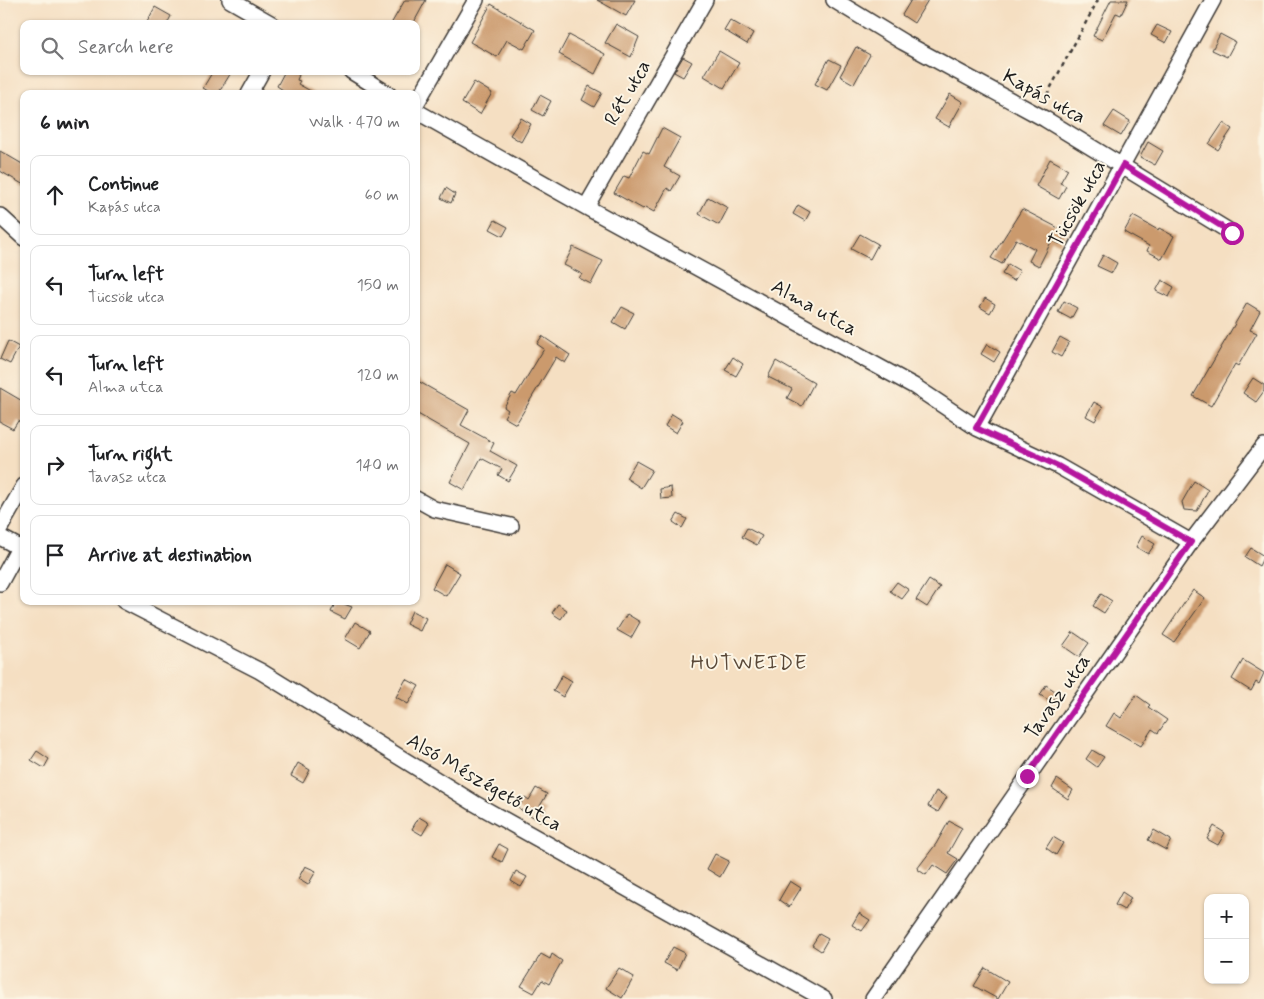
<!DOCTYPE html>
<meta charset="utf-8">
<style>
:root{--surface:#fff;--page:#f2f2f2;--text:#202124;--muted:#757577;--line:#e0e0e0}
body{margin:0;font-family:Mynerve,sans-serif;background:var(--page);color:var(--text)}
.controls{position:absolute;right:15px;bottom:15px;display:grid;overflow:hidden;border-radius:10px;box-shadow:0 1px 4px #0004}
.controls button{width:45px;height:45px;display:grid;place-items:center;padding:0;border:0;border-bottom:1px solid var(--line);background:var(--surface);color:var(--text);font:25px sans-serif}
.stop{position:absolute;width:15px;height:15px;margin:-11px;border:4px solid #b5179e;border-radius:50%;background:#fff}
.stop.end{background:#b5179e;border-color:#fff;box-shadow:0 1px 5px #0008}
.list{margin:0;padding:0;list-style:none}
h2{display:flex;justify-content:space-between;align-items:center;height:65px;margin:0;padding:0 20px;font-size:21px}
h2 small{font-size:16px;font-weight:400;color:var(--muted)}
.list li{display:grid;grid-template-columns:32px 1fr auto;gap:15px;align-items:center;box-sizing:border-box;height:80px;margin:0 10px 10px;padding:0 10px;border:1px solid var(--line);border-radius:10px}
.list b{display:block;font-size:19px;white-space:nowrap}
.list p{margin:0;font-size:16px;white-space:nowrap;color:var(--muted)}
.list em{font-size:16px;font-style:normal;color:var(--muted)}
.icon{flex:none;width:28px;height:28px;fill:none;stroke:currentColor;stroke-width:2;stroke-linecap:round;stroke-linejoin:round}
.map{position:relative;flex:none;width:1264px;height:999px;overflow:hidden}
.search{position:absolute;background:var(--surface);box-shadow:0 1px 4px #0004;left:20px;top:20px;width:400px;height:55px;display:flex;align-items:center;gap:12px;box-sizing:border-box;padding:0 18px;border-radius:10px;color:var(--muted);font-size:19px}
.panel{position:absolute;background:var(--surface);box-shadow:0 1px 4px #0004;left:20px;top:90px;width:400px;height:515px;border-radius:10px}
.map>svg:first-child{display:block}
.building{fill:#cb9a6d}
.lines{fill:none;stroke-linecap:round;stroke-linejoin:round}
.minor-casing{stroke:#3d3935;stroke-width:18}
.path{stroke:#3d3935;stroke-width:2.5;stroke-dasharray:4 4;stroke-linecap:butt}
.minor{stroke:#fff;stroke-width:15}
.route{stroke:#b5179e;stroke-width:6}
.labels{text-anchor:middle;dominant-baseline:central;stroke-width:4;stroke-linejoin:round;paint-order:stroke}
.street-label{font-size:20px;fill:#1c1c1c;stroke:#fcf5e5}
.neighbourhood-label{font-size:21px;letter-spacing:1px;fill:#594838;stroke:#fcf5e5}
</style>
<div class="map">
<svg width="1264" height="999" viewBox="0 0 1264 999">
<rect width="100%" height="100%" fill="#fcf5e5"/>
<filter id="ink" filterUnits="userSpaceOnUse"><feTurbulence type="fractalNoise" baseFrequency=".02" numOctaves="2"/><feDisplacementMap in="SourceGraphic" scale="10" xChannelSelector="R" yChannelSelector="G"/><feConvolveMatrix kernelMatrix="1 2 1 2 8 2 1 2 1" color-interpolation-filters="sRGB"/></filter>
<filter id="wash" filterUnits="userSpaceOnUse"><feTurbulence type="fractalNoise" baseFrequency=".0096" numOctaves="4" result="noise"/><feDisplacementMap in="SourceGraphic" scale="20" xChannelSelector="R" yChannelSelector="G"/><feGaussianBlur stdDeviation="1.12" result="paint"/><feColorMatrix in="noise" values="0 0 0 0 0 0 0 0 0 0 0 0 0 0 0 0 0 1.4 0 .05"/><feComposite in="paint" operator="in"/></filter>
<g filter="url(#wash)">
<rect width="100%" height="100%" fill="#f5dfc2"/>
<g id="blocks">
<path class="building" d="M405 0H426L413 24H391Z
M597 0H635L626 16Z
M911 0H928L914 23 902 15Z
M1111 0H1128L1121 15 1116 13 1102 40 1093 36Z
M491 4 535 30 524 49 507 40 497 57 470 42Z
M155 7 171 16 167 24H146Z
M730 20 753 33 747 44 724 30Z
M616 24 639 37 631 57 605 43Z
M1157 25 1172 32 1166 43 1151 35Z
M1220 34 1235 42 1227 57 1212 50Z
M569 35 605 54 595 74 559 54Z
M856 47 870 55 854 84 840 76Z
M719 51 739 63 724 88 704 76Z
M683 57 692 62 683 77 674 72Z
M829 59 841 65 827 90 815 84Z
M213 71H232L218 94H213L203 88Z
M285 71H293L299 75 297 80 300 81 298 84 316 94H281L283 90 277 86Z
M474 82 492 93 480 114 462 103Z
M589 86 602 93 594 107 582 100Z
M950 94 963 102 949 127 935 119Z
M540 95 551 101 543 116 532 110Z
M1114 111 1130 121 1121 136 1104 126Z
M521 118 531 124 521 142 510 135Z
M1223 123 1232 129 1218 150 1209 144Z
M662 128 680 138 664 167 680 176 671 191 667 188 654 212 645 207 643 209 614 193 624 176 629 178 643 151 649 154Z
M1148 142 1163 151 1155 165 1140 157Z
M0 151 24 165V185L0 171Z
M1050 159 1068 169 1060 183 1066 186 1059 199 1036 186Z
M446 188 455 194 451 203 441 198Z
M708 197 728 208 719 225 699 214Z
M798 205 810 212 805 221 793 214Z
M1022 209 1066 232 1060 244 1052 240 1039 266 1029 261 1035 249 1016 239 1002 264 991 258Z
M1133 216 1158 230 1159 228 1174 236 1162 259 1147 251 1149 246 1124 232Z
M495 220 508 227 503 236 490 229Z
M860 234 878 244 870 259 851 249Z
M573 247 603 261 591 284 579 278 582 274 564 265Z
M1103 255 1117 263 1112 273 1097 266Z
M1008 264 1020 271 1014 281 1002 274Z
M1162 280 1174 287 1169 297 1156 291Z
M985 298 995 304 990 313 980 307Z
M1064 301 1077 308 1071 319 1058 312Z
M1247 303 1260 311 1250 330 1257 333 1238 366 1235 364 1211 406 1193 396Z
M622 307 634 313 625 329 613 322Z
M542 336 570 355 565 363 556 357 516 424 504 417 508 410 504 407 512 393 516 395 544 349 537 344Z
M1060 337 1069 342 1061 357 1052 352Z
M8 341 19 347 10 364 0 359Z
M987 344 1000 352 994 362 981 354Z
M733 357 743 364 736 376 725 370Z
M776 361 814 383 802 406 787 398 792 389 768 377Z
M1253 378 1264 385V391L1256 402 1243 393Z
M416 380 469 410 461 425 494 443 490 451 517 466 508 481 498 475 502 469 481 458 464 490 450 482 470 444 416 413Z
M0 388 24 402V424L18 421 13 429 0 422Z
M1094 402 1103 407 1095 421 1086 416Z
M672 414 683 421 676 433 665 426Z
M636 461 652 470 641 488 626 478Z
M1194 481 1208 490 1197 511 1184 510 1182 502Z
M671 487 672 498 661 499 660 489Z
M678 514 687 519 682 528 673 522Z
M747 528 762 536 757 545 742 537Z
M1142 536 1155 544 1148 554 1136 547Z
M1251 548 1264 556 1259 566 1245 557Z
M445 564 460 573 446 596 432 588Z
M929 580 940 587 927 607 916 600Z
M897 582 909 590 902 599 890 591Z
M1193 590 1205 598 1174 642 1163 635Z
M1101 594 1112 601 1104 613 1093 606Z
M336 601 352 607 345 619 331 612Z
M558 604 567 610 561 619 552 613Z
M412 611 426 618 420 631 406 624Z
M627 614 640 622 631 638 617 630Z
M355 622 370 631 360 648 345 639Z
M1073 632 1089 643 1079 657 1063 646Z
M1243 660 1264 673 1259 684 1256 682 1251 691 1232 679Z
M562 675 572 681 563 697 553 691Z
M406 679 419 686 408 704 396 697Z
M1046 685 1058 693 1052 702 1040 695Z
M1136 695 1150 705 1148 707 1167 720 1158 733 1152 729 1141 746 1106 726 1114 713 1121 718Z
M1092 750 1104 757 1097 767 1086 759Z
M37 751 49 759 44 768 31 760Z
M298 763 310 770 303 783 291 776Z
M1057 779 1073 790 1068 799 1052 788Z
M536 788 547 794 540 806 546 810 540 821 518 808 525 797 529 800Z
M936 791 947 797 938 812 928 806Z
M419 817 429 823 422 835 412 829Z
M949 821 962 828 948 853 958 859 947 874 933 865 926 875 917 869 936 844Z
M1214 826 1225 833 1218 845 1207 839Z
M1154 830 1171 840 1166 850 1148 840Z
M1053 837 1063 843 1056 855 1046 848Z
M499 844 508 849 502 862 492 857Z
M715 854 729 861 720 877 707 869Z
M305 866 316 871 308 885 298 879Z
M516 871 527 877 521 887 511 881Z
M790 881 801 888 789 907 779 900Z
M1122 892 1131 898 1124 910 1115 905Z
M859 913 870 920 862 931 852 925Z
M819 934 828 939 821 951 812 945Z
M673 947 685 953 677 970 664 963Z
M541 954 550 959 552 954 562 961 549 984 542 980 534 993 521 986Z
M619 968 634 977 622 998 606 988Z
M985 968 1008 982 998 999 974 986Z"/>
</g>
</g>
<g filter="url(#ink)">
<use href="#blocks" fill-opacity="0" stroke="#3d3935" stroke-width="1"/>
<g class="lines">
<defs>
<path id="minor" d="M230 0 272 24
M834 0 903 42 1045 119 1232 233
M351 71 388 94
M249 94 262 71
M416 104 476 0
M416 111 586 207 914 386 977 428 1058 466 1191 542
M586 207 705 0
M0 216 24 238
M977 428 1213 0
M416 499 434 509 511 526
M0 528 24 486
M0 537 24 550
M0 583 19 548
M124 601 260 671 474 803 824 999
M873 999 1191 542 1264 446"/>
</defs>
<use href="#minor" class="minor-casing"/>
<path class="path" d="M1043 102 1098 0"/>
<use href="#minor" class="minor"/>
</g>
</g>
<g class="lines" filter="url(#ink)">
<path class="route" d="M1027 776 1191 542 1058 466 976 428 1123 165 1232 233"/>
</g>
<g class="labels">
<g class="street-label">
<text transform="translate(628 93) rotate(-60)">Rét utca</text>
<text transform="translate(1044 97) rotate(29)">Kapás utca</text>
<text transform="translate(1078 204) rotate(-61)">Tücsök utca</text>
<text transform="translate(814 308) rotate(29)">Alma utca</text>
<text transform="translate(1058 697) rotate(-55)">Tavasz utca</text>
<text transform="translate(484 783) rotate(30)">Alsó Mészégető utca</text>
</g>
<g class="neighbourhood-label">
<text x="749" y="663">HUTWEIDE</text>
</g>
</g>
</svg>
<div class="controls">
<button>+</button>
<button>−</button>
</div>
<div class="stop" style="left:1232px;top:233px"></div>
<div class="stop end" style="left:1027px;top:776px"></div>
<div class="search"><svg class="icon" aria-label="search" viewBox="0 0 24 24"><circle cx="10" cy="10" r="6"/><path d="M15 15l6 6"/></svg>Search here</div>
<section class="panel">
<h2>6 min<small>Walk · 470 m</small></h2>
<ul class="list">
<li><svg class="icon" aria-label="ahead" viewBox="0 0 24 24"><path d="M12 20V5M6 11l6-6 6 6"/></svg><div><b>Continue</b><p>Kapás utca</p></div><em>60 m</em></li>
<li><svg class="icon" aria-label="left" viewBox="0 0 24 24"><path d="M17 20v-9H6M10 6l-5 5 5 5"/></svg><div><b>Turn left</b><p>Tücsök utca</p></div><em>150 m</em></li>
<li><svg class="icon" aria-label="left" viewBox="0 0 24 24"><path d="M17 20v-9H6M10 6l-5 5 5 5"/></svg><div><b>Turn left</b><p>Alma utca</p></div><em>120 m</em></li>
<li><svg class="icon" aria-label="right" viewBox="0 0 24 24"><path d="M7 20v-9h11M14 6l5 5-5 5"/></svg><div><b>Turn right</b><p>Tavasz utca</p></div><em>140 m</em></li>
<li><svg class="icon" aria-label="arrive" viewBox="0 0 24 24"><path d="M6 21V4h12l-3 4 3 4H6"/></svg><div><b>Arrive at destination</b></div></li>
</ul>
</section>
</div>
